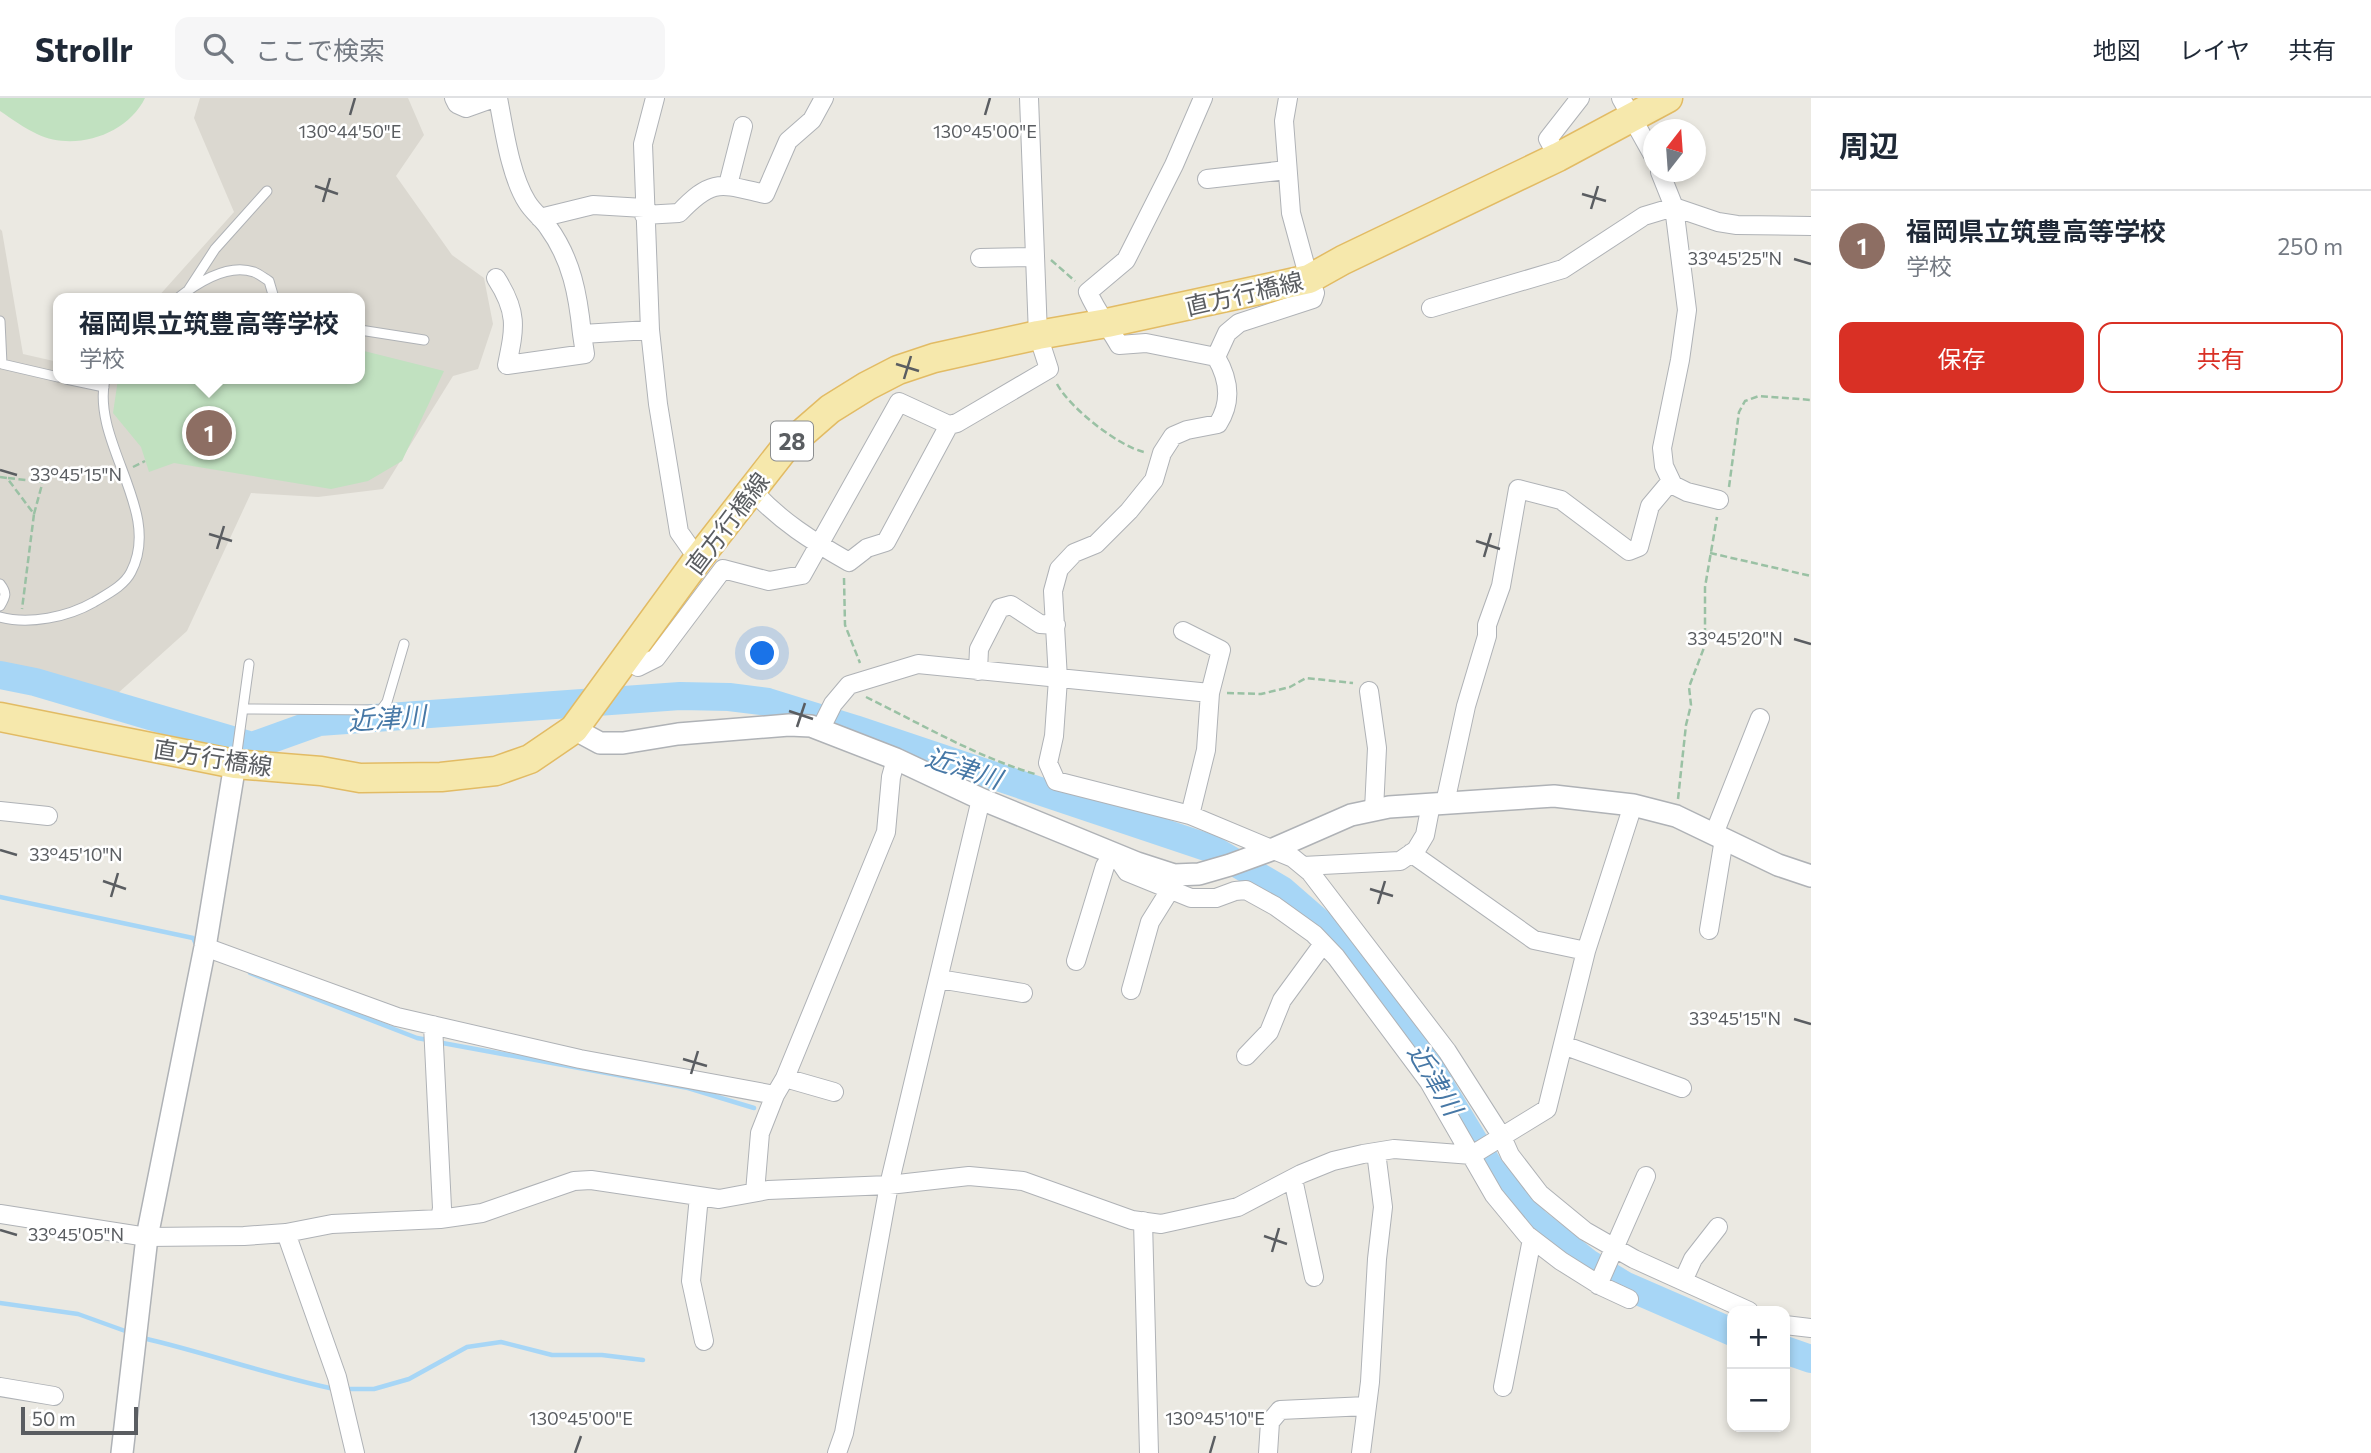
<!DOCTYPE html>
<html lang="ja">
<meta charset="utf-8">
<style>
:root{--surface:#fff;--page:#f6f6f7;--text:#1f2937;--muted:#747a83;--line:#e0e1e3;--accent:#d93025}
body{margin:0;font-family:Commissioner,"Noto Sans JP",sans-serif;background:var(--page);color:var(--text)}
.controls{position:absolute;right:21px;bottom:21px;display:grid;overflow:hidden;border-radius:14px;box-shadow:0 4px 10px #0003}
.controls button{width:63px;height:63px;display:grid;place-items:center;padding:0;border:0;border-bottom:2px solid var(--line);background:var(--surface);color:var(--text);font:35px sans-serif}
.compass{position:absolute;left:1643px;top:21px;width:63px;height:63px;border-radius:50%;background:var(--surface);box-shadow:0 4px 10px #0003;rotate:17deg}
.scale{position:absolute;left:21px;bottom:18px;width:117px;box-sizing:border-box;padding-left:7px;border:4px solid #5a5d61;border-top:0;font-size:19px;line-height:24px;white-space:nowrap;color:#5a5d61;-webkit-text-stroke:5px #fff;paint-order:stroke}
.you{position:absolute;left:763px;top:556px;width:24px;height:24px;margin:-18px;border:5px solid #fff;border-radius:50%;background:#1a73e8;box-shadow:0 0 0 10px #1a73e833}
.badge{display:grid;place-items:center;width:46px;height:46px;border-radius:50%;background:var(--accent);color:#fff;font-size:23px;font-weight:700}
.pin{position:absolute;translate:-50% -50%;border:4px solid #fff;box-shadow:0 2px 7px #0006}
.popup{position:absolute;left:53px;top:195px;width:312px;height:91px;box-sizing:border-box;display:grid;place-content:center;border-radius:14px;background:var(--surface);filter:drop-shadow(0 2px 5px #0005);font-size:23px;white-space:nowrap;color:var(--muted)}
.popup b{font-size:26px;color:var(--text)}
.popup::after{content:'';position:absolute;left:50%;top:100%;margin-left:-14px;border:14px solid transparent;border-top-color:var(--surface)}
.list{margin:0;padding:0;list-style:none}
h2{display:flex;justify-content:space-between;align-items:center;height:91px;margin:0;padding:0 28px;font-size:30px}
h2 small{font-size:23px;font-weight:400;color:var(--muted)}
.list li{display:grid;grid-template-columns:46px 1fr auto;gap:21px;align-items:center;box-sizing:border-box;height:112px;padding:0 28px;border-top:2px solid var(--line)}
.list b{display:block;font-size:26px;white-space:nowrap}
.list p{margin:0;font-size:23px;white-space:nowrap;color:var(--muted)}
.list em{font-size:23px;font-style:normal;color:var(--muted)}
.actions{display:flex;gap:14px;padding:21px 28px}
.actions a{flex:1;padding:16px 0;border:2px solid var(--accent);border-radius:14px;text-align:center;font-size:24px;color:var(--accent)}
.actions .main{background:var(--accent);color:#fff}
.icon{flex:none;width:38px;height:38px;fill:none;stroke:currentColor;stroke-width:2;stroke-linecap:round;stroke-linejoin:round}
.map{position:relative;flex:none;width:1811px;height:1355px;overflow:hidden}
header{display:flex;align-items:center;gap:42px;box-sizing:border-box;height:98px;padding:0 35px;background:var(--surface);border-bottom:2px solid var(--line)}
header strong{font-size:33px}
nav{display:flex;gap:38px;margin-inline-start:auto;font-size:24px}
.search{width:490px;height:63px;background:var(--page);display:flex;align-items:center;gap:18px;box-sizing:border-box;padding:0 24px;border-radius:14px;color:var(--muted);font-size:26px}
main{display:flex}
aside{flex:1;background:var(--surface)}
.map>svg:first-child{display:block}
.education{fill:#dbd8d0}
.green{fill:#c1e1c0}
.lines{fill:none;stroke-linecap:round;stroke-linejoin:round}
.stream{stroke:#a7d6f6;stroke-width:4.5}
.river{stroke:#a7d6f6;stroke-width:28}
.service-casing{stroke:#afb2b6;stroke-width:11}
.minor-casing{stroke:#afb2b6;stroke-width:20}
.tertiary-casing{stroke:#afb2b6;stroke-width:24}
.primary-casing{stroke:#e2bb64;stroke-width:31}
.path{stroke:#9ac1a4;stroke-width:2.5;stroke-dasharray:7 3.5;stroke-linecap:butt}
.service{stroke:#fff;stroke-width:9}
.minor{stroke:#fff;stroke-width:18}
.tertiary{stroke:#fff;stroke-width:21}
.primary{stroke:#f6e8ac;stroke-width:28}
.ticks{fill:none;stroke:#5a5d61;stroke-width:2.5}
.labels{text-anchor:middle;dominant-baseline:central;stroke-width:5;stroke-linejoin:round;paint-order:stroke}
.shield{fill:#fff;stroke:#8c8e90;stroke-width:2}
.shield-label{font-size:23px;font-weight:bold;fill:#5a5d61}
.street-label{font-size:24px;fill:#5a5d61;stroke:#fff}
.water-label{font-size:26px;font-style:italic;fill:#4778a6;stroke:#fff}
.ticks-label{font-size:18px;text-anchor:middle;fill:#5a5d61;stroke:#fff;stroke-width:5;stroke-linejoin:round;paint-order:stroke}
</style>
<header>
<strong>Strollr</strong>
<div class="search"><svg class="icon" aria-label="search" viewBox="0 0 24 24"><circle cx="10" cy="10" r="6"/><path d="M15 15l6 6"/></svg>ここで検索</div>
<nav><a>地図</a><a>レイヤ</a><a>共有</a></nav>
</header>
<main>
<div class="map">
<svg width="1811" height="1355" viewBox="0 0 1811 1355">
<rect width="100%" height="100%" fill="#ebe9e2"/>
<path class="education" d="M200 0H408L424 37 396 78 452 157 484 180 493 226 478 271 453 278 383 391 318 399 251 395 187 533 117 596 0 570V131L2 133 23 256 58 264V281H360V200H157L234 114 194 20Z"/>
<path class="green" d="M0 0H145C127 37 74 54 37 36 24 30 12 21 0 13Z
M360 252 444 273 402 363 368 383 331 391 174 365 149 374 141 349 113 315 118 281H360Z"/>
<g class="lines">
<path class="stream" d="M0 799 193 840 196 846
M250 875 417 940 428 942
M437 944 688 990 754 1010
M0 1205 78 1216 128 1234
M143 1240C207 1255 269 1277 334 1291
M346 1291H374L409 1281 467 1249 501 1244 552 1257H602L643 1262"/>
<path class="river" d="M0 577 35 584 252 648 319 624 680 598 729 599 768 604 855 631 1212 751 1282 792 1344 846 1413 942 1490 1070 1536 1124 1588 1165 1624 1187 1732 1234
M1785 1252 1811 1261"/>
<defs>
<path id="service" d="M189 191 215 151 267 93
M178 200C197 185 228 165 254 174 259 176 264 180 269 183L274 200
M0 223 2 266 58 279
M360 232 424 242
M66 281 104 289
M0 486C7 495 6 498 0 508
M0 519C29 527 68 519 94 504 107 496 124 488 131 474 163 413 91 345 105 281
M243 611 381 612 387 604 404 546
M236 661 249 566"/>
<path id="minor" d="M454 0 457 6 466 10 494 0
M498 0C504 31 510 77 527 104 533 114 542 120 548 129 572 162 578 197 582 236L650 232
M655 0 643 46 650 232 658 306 679 434 698 461
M1203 0 1174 67 1126 162 1088 194C1096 213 1109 229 1119 247L1146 245 1216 259C1229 281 1232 304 1218 326L1187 332 1173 338 1162 355 1154 382 1129 413 1096 446 1074 455 1059 471 1053 493 1058 581 1054 638 1048 665 1056 683 1190 717 1293 760 1310 774 1447 953 1502 1039 1510 1057 1540 1096 1585 1133 1634 1161 1749 1213
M1621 0 1654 59
M1558 59 1548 41 1580 0
M1660 74 1674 109 1687 212 1680 262 1662 350 1664 368 1673 387 1687 394 1719 402
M1207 81 1287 72
M728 87 743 28
M644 117 679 115C713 79 721 86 765 96L788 43 812 22 824 0
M540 120 593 107 644 110
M980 160 1035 159
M496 180C518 214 515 229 507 267L585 256 582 236
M1431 210 1563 171 1644 118 1674 109 1718 124 1737 127 1811 128
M1216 259 1227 235 1239 225 1313 201 1315 195 1309 181 1291 115 1284 23 1288 0
M752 392C780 423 812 443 849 464L867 450 886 444 949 327
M1183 533 1221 552 1210 595
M626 561 638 569 656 560 723 471 769 483 802 477 899 304 949 327 957 325 1049 271 1038 237 1029 0
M978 573 979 551 1000 510 1011 507 1040 526 1056 527
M1369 593 1377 650 1374 712
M820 632 833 606 849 587 918 566 1210 595 1206 652 1190 717
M1445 705 1466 608 1487 538V527L1501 488 1518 391 1561 402 1629 453 1639 449 1650 408 1671 383
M0 713 48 718
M1714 736 1760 620
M1411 755 1534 842 1586 853
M1303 768 1400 763 1416 752 1425 737 1431 706
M1709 832 1724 741
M205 849 397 919 580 961 775 997 785 980 886 734 891 679 896 661
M1076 863 1105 768 1114 755 1127 774 1191 800H1216L1235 793 1246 792 1275 808 1314 836 1336 859 1429 984 1494 1097 1527 1137 1561 1163 1601 1188 1629 1201
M939 881 1023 895
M1131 892 1150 824 1170 792
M433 927 442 1110 440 1121
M1563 947 1682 990
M1246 958 1269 934 1282 902 1323 846
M785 980 834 994
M1293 1081 1314 1179
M755 1094 760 1035 775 997
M699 1098 691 1183 704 1243
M0 1116 147 1139 244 1138 286 1135 332 1126 440 1121 482 1115 574 1083 591 1082 719 1101 768 1092 889 1087 969 1078 1023 1083 1132 1122 1161 1126 1238 1109 1301 1076 1333 1063 1363 1056 1394 1051 1472 1057 1547 1011 1586 853 1633 707
M1143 1123 1149 1355
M286 1135 337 1279 355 1355
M1683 1183 1693 1161 1718 1129
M1598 1187 1646 1078
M1785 1227 1811 1230
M0 1289 54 1298
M1503 1289 1532 1141
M837 1355 844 1335 889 1087 981 701
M1268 1355 1270 1324 1280 1312 1367 1308
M1361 1355 1370 1284 1377 1161 1383 1109 1376 1054"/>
<path id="tertiary" d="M574 631 600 645H623L678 636 789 627 811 628 896 661 981 701 1137 765 1174 777 1199 776 1230 767 1271 752 1351 717 1389 709 1554 698 1633 707 1676 718 1778 767 1811 778
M122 1355 147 1139 205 849 235 666"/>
<path id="primary" d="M0 619 235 666 321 673 360 680 441 679 496 673 530 661 574 631 698 461 784 351 830 311 867 288 898 272 934 260 1038 237 1107 225 1309 181 1343 162 1558 59 1668 0"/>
</defs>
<use href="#service" class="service-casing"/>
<use href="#minor" class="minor-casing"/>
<use href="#tertiary" class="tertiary-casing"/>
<use href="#primary" class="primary-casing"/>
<path class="path" d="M1051 162 1075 183
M1057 286C1070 310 1118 348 1144 354
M133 369 145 363
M0 379 7 380 34 416 22 511
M8 380 43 384
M1729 389 1739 314 1745 303 1759 298 1811 302
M34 416 47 368
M1710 455 1811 478
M844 480 845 527 860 565
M1227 595 1261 596 1290 589 1306 580 1353 585
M866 599C921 626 977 659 1035 676
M1678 701 1686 627 1691 607 1689 589 1705 547V489L1717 419"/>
<use href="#service" class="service"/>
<use href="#minor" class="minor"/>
<use href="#tertiary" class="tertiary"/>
<use href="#primary" class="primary"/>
</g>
<path class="ticks" d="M350 17 355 0M985 17 990 0M315 88 338 96M1582 96 1606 103M323 104 330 80M1591 111 1598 88M1794 161 1811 166M896 266 919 273M904 281 911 258M0 372 17 377M209 436 232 443M1476 443 1500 451M217 451 224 428M1484 459 1491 435M1794 541 1811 546M789 613 813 621M797 629 805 605M0 752 17 757M103 783 126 791M1370 791 1393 798M111 799 118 775M1378 806 1385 783M1794 921 1811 926M683 961 707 968M691 976 698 953M0 1132 17 1137M1264 1138 1287 1146M1272 1154 1279 1130M575 1355 581 1338M1210 1355 1215 1338"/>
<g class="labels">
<rect class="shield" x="771" y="323.5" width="42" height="39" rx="5"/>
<g class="shield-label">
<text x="792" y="343">28</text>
</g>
<g class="street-label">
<text transform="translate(1244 195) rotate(-13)">直方行橋線</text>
<text transform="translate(727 425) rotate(-53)">直方行橋線</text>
<text transform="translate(213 659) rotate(9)">直方行橋線</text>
</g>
<g class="water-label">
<text transform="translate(387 619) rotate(-4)">近津川</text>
<text transform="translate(964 669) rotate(18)">近津川</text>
<text transform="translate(1436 981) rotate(59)">近津川</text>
</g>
</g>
<g class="ticks-label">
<text x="350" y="40">130°44'50"E</text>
<text x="985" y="40">130°45'00"E</text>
<text x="1735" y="167">33°45'25"N</text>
<text x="76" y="383">33°45'15"N</text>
<text x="1735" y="547">33°45'20"N</text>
<text x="76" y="763">33°45'10"N</text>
<text x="1735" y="927">33°45'15"N</text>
<text x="76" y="1143">33°45'05"N</text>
<text x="581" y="1327">130°45'00"E</text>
<text x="1215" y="1327">130°45'10"E</text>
</g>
</svg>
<div class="controls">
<button>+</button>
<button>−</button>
</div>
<svg class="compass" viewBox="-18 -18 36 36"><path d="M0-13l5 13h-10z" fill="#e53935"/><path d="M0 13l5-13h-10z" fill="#747a83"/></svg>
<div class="scale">50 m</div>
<div class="you"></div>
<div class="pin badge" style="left:209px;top:335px;background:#8d6e63">1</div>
<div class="popup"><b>福岡県立筑豊高等学校</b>学校</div>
</div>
<aside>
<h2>周辺<small></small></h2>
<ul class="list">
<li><span class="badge" style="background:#8d6e63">1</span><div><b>福岡県立筑豊高等学校</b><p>学校</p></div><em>250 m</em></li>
</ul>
<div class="actions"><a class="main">保存</a><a>共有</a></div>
</aside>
</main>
